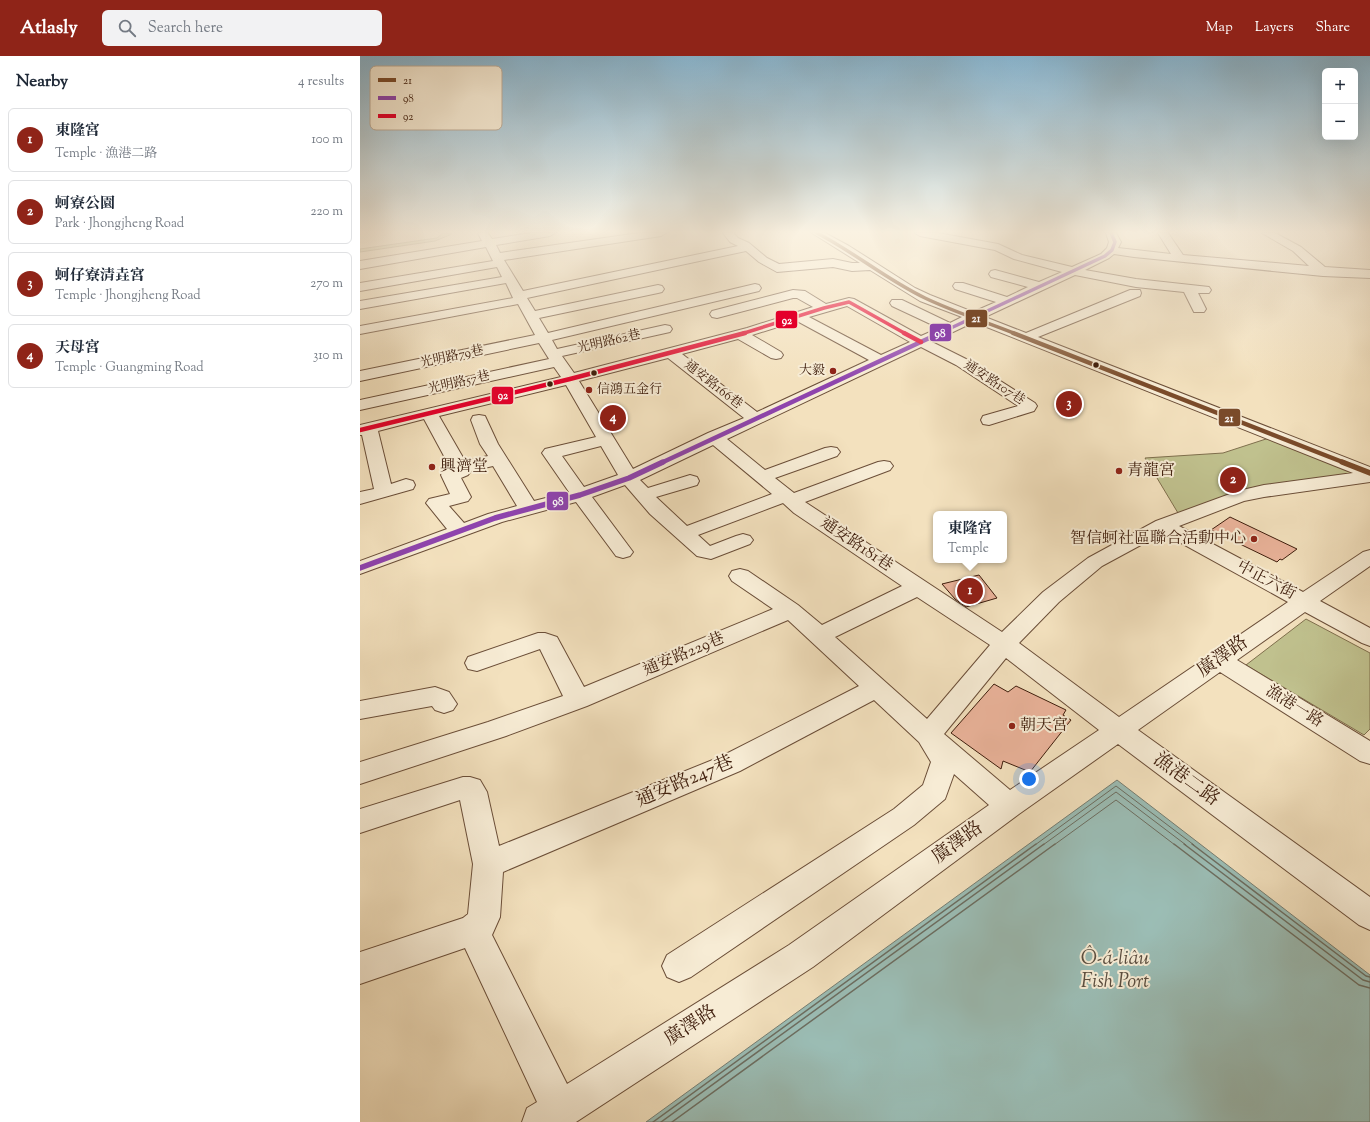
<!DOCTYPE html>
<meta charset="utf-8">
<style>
:root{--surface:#fff;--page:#f2f2f3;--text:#1f2937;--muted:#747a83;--line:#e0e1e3;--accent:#8f2418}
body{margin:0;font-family:"Sorts Mill Goudy","Noto Serif TC",serif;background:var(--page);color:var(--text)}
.controls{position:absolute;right:12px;top:12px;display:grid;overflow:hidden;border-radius:6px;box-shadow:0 4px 16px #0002}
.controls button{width:36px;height:36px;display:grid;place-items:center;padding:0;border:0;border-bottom:1px solid var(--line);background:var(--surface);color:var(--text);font:20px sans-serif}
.you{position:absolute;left:669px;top:723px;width:14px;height:14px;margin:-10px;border:3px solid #fff;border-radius:50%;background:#1a73e8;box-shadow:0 0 0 6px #1a73e833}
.badge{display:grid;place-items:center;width:26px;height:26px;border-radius:50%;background:var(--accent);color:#fff;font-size:13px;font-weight:700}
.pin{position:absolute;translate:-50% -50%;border:2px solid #fff;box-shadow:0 1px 4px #0006}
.popup{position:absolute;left:573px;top:455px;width:74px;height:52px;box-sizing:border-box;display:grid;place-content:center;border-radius:6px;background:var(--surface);filter:drop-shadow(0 1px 3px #0005);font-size:13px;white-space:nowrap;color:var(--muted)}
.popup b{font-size:15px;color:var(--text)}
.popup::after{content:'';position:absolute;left:50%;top:100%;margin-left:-8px;border:8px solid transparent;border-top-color:var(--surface)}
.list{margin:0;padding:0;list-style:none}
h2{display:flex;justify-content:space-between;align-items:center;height:52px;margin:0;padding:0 16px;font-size:17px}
h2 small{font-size:13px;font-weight:400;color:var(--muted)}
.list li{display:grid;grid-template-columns:26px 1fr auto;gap:12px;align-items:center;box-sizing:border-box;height:64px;margin:0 8px 8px;padding:0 8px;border:1px solid var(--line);border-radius:6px}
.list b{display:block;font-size:15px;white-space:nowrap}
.list p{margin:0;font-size:13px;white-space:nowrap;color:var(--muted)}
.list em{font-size:13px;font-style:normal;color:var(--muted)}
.icon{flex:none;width:22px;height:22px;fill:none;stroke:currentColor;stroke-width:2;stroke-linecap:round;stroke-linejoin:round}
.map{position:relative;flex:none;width:1010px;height:1066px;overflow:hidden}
header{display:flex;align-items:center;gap:24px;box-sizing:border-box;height:56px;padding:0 20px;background:var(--accent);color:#fff}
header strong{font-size:19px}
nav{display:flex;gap:22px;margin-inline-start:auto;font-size:14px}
.search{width:280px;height:36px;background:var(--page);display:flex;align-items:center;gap:10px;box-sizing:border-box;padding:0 14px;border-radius:6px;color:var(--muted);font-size:15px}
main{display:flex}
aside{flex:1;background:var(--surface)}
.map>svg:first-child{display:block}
.green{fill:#c0c18e;stroke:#7f6f4d}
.water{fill:#9bbdb5;stroke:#767d71}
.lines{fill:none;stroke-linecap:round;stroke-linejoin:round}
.shore-far1{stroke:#6c6d60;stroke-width:1}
.shore{stroke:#6c6d60;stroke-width:1.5}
.building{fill:#e9b299;stroke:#3e1d0c}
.minor-casing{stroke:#6b4e38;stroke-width:2}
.minor{fill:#f7ecd5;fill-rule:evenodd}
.bus-1-far2-casing{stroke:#f7ecd5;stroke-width:5}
.bus-1-far1-casing{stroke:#f7ecd5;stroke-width:6}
.bus-1-casing{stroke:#f7ecd5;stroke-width:8}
.bus-2-far2-casing{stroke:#f7ecd5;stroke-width:5}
.bus-2-far1-casing{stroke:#f7ecd5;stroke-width:6}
.bus-2-casing{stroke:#f7ecd5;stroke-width:8}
.bus-3-far1-casing{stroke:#f7ecd5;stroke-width:5}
.bus-3-casing{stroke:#f7ecd5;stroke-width:6}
.bus-1-far2{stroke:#7a4b2a;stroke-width:3.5}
.bus-1-far1{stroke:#7a4b2a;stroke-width:4.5}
.bus-1{stroke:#7a4b2a;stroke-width:5.5}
.bus-2-far2{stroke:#8e44ad;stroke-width:3.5}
.bus-2-far1{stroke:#8e44ad;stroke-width:4.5}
.bus-2{stroke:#8e44ad;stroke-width:5.5}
.bus-3-far1{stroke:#e4002b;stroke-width:3.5}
.bus-3{stroke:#e4002b;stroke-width:4.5}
.bus-dot{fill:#3e1d0c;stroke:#f7ecd5;stroke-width:1.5}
.poi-dot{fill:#8f2418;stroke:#f7ecd5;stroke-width:1.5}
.labels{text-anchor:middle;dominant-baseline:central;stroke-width:4;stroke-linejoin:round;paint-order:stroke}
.far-street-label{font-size:13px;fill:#3e1d0c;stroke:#f7ecd5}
.far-poi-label{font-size:13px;fill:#3e1d0c;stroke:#f7ecd5;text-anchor:end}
.poi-label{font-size:16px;fill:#3e1d0c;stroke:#f7ecd5;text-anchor:start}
.street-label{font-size:16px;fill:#3e1d0c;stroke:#f7ecd5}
.near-street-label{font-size:19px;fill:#3e1d0c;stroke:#f7ecd5}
.near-water-label{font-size:20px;font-style:italic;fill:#5a4d3f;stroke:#f7ecd5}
.key{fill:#f7ecd5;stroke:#c0ae99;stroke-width:1}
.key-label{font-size:11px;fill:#3e1d0c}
.line-badge{stroke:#f7ecd5;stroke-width:1.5}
.badge-label{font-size:11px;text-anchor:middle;font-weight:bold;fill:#fff}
</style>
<header>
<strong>Atlasly</strong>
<div class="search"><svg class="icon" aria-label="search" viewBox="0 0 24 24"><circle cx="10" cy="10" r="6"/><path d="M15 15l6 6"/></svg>Search here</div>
<nav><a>Map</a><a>Layers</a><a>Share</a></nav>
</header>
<main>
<aside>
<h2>Nearby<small>4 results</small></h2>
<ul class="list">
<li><span class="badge">1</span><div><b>東隆宮</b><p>Temple · 漁港二路</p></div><em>100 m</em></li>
<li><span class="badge">2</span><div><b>蚵寮公園</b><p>Park · Jhongjheng Road</p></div><em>220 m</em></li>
<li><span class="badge">3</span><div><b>蚵仔寮清垚宮</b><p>Temple · Jhongjheng Road</p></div><em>270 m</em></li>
<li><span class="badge">4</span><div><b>天母宮</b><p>Temple · Guangming Road</p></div><em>310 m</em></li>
</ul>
</aside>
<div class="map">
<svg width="1010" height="1066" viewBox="0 0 1010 1066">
<rect width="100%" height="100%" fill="#f3e1be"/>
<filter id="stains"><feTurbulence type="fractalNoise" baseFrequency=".005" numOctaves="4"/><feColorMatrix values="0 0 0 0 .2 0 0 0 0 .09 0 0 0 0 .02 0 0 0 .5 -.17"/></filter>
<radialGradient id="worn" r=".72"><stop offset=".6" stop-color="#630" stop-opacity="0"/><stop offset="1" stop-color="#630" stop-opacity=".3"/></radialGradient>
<path class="green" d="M83 177 92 178 75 185 0 196V193L77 182Z
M909 382 999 417 895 431 818 457 785 402 863 397Z
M946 563 1010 597V673L1004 679 886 609Z"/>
<path class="water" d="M757 724 1010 919V1066H286Z"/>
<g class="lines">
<path class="shore-far1" d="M675 789 756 730 834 789
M683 789 756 736 826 789
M694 789 756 744 815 789"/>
<path class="shore" d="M814 788 999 929 1010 932
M824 788 1003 924 1010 926
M832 788 1006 920 1010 921
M293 1066 676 788
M301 1066 684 788
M312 1066 695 788"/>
</g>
<path class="building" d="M870 461 937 493 922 504 920 503 917 506 851 474Z
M619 519 637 542 606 551 595 543 582 528Z
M634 628 648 636 656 630 706 654 703 659 711 664 670 716 643 705 641 713 591 677Z"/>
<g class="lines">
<defs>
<path id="minor" d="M118 177H128L132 183 171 177H195L190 180 136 189 140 197 279 177H306L301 180 144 204 163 235 378 190 370 186 363 177H374L378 182 389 187 407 202 419 208 473 203 492 207H500L452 177H465L489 190 555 232 570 239 613 256 636 246 595 233 593 230 595 227H603L647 241 668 231 631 221 629 218 631 215 635 214 679 226 702 216 654 203 635 194 560 180 555 177H578L638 188 662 199 712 211 741 198 747 192 749 186 746 177H756L761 186 758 192 811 198 798 177H808L823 199 949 210 933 195 902 177H915L941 191 965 211 1010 214V222L963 220 774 201 754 198 749 202 725 214 776 223 849 231 851 234 849 237H838L846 253 844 256H834L824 236 776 231 715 219 625 261 666 277 770 234H780L781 237 780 240 678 281 1010 411V426L904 441 884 445 819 470 943 536 1003 496 1010 494V510L960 545 1010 572V590L1002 587 945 556 877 604 1010 685V708L1000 705 860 616 778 674 1010 841V874L999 869 758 688 659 758 453 911 216 1066H162L167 1052 177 1046 105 892 0 928V896L103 862 108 858 113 808 100 744 0 777V753L103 721H110L120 724 127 736 139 790 360 701 499 630 428 564 227 650 146 680 0 728V706L128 666 203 640 180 593 117 615 108 613 105 607 108 601 178 577H185L197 581 224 631 413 553 372 525 369 520 372 515 380 513 388 515 438 549 462 569 542 530 434 457 423 447 338 479 350 490 376 480 383 478 390 480 393 484 390 488 351 503 337 500 290 458 265 429 232 441 273 496 270 500 263 502 256 500 216 446 142 466 0 518V505L87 473 66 447 69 443 90 438 81 419 83 415 91 413 64 363 18 375 31 428 46 423 53 425 55 429 53 433 0 448V436L14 433 2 379H0V369L201 321 194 311 0 354V344L189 303 179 287 0 325V315L175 279 158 248 0 278V270L153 242 146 227 0 253V245L142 221 137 211 0 235V227L133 205 126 191 0 213V205L122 185ZM386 195 399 206 417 216 473 211 492 215 510 214 560 245 602 261 590 267 542 244H532L530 247 532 250 579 272 561 280 494 243 489 242 466 248 445 235 433 234 352 255 350 258 352 261 357 262 433 242H437L453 251 387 272 214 317 202 300 310 276 312 273 310 270 305 269 197 293 192 284 399 235 401 232 399 229 395 228 188 277 179 262 298 237 302 236 304 233 302 230 298 229 175 255 167 242ZM487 250 550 286 521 299 449 261ZM437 265 509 304 397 356 322 298 378 283 411 302 416 303 421 302 423 299 421 296 392 279ZM614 266 993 417 904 429 878 435 796 465 728 502 683 536 642 576 445 446 530 414 533 410 530 406 524 405 518 406 434 437 415 422 477 400 480 396 477 392 471 391 465 392 405 414 367 383 561 291 596 309 658 350 623 360 621 364 623 368 629 369 674 355 677 350 675 347 606 303 572 286ZM308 302 384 362 348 377 273 413 219 325ZM206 329 236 381 185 393 182 397 209 436 174 445 138 388 125 360 119 359 113 360 111 364 120 388 128 400 105 405 79 360ZM353 389 412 438 327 470 296 441 337 429 339 425 337 421 330 419 288 432 280 424ZM241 390 258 419 224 431 202 400ZM133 410 157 450 128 458 104 467 89 450 108 445 111 441 101 422 108 419 111 415ZM803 477 928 546 759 661 659 587 699 546 742 510ZM557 541 630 589 567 663 475 581ZM646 602 739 674 650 734 584 678ZM514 644 559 686 571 706 563 729 534 753 307 899 302 910 307 921 319 926 331 921 554 769 585 743 594 718 629 749 429 889 207 1028 132 879 140 861 143 816 380 715Z
M75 631 89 636 97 648 93 654 84 657 75 654 72 650 0 663V645Z"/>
</defs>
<use href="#minor" class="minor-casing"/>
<use href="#minor" class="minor"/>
<defs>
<path id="bus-1-far2" d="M457 177C494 196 527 224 565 242 594 256 626 266 656 278"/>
<path id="bus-1-far1" d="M653 277 985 407"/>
<path id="bus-1" d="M982 406 1010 417"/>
<path id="bus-2-far2" d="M578 278 745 200 752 194 755 186 751 177"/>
<path id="bus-2-far1" d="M301 407 580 277"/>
<path id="bus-2" d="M0 512 135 462 220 439 269 422 303 406"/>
<path id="bus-3-far1" d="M381 278 464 252 489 246 546 278"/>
<path id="bus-3" d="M544 277 561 286
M0 374 210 323 385 277"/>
</defs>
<use href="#bus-1-far2" class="bus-1-far2-casing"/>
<use href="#bus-1-far1" class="bus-1-far1-casing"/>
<use href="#bus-1" class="bus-1-casing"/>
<use href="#bus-2-far2" class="bus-2-far2-casing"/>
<use href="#bus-2-far1" class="bus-2-far1-casing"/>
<use href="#bus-2" class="bus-2-casing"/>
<use href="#bus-3-far1" class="bus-3-far1-casing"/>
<use href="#bus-3" class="bus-3-casing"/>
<use href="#bus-1-far2" class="bus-1-far2"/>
<use href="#bus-1-far1" class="bus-1-far1"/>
<use href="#bus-1" class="bus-1"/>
<use href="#bus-2-far2" class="bus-2-far2"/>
<use href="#bus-2-far1" class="bus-2-far1"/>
<use href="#bus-2" class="bus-2"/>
<use href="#bus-3-far1" class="bus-3-far1"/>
<use href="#bus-3" class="bus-3"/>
</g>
<linearGradient id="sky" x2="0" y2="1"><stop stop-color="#89b8d4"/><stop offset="0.54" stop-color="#faf2e2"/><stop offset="1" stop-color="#faf2e2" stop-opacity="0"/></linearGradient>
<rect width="1010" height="326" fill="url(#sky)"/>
<g class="bus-dot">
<circle cx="736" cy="309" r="3.5"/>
<circle cx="234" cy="317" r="3.5"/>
<circle cx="190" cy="328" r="3.5"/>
</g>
<g class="poi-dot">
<circle cx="473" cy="315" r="4"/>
<circle cx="229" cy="334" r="4"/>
<circle cx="72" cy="411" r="4"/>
<circle cx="759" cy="415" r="4"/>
<circle cx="894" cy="483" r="4"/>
<circle cx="652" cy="670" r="4"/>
</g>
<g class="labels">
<g class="far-street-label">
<text transform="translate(249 286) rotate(-13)">光明路62巷</text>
<text transform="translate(92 301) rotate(-12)">光明路79巷</text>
<text transform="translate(99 327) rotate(-13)">光明路57巷</text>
<text transform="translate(634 327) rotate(33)">通安路107巷</text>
<text transform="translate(353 329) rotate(38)">通安路166巷</text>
</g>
<g class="far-poi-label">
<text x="465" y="315">大毅</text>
<text x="237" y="334" text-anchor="start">信鴻五金行</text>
</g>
<g class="poi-label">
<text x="80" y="411">興濟堂</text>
<text x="767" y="415">青龍宮</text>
<text x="886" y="483" text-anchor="end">智信蚵社區聯合活動中心</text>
<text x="660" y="670">朝天宮</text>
</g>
<g class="street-label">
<text transform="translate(496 489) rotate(34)">通安路181巷</text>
<text transform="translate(906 525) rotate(28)">中正六街</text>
<text transform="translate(324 599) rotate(-23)">通安路229巷</text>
<text transform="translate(934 651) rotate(32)">漁港一路</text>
</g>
<g class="near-street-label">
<text transform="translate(863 601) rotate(-35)">廣澤路</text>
<text transform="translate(826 724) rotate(36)">漁港二路</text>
<text transform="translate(325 726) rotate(-23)">通安路247巷</text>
<text transform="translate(598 787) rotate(-36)">廣澤路</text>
<text transform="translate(331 970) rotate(-33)">廣澤路</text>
</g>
<g class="near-water-label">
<text x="755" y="903">Ô-á-liâu<tspan x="755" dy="23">Fish Port</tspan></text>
</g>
</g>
<rect x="10" y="10" width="132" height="64" rx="6" class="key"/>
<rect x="18" y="22" width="18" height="4" fill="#7a4b2a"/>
<rect x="18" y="40" width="18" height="4" fill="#8e44ad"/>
<rect x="18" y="58" width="18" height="4" fill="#e4002b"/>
<g class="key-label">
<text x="43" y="28">21</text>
<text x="43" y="46">98</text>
<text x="43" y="64">92</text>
</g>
<g class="line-badge">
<rect x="605" y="253" width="23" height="19" rx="4" fill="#7a4b2a"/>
<rect x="415" y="254" width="23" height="19" rx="4" fill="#e4002b"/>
<rect x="569" y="267" width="23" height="19" rx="4" fill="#8e44ad"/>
<rect x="131" y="330" width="23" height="19" rx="4" fill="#e4002b"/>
<rect x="858" y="352" width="23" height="19" rx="4" fill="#7a4b2a"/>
<rect x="186" y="435" width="23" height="20" rx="4" fill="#8e44ad"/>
</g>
<g class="badge-label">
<text x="616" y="266">21</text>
<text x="427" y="268">92</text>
<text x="580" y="281">98</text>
<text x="143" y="343">92</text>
<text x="869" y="366">21</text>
<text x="198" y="449">98</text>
</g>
<rect width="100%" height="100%" filter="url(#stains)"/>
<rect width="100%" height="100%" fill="url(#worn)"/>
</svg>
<div class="controls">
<button>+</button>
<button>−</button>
</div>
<div class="you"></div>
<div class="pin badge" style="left:610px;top:535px">1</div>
<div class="popup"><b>東隆宮</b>Temple</div>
<div class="pin badge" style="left:873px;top:424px">2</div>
<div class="pin badge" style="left:709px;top:348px">3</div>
<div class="pin badge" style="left:253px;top:362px">4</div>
</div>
</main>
